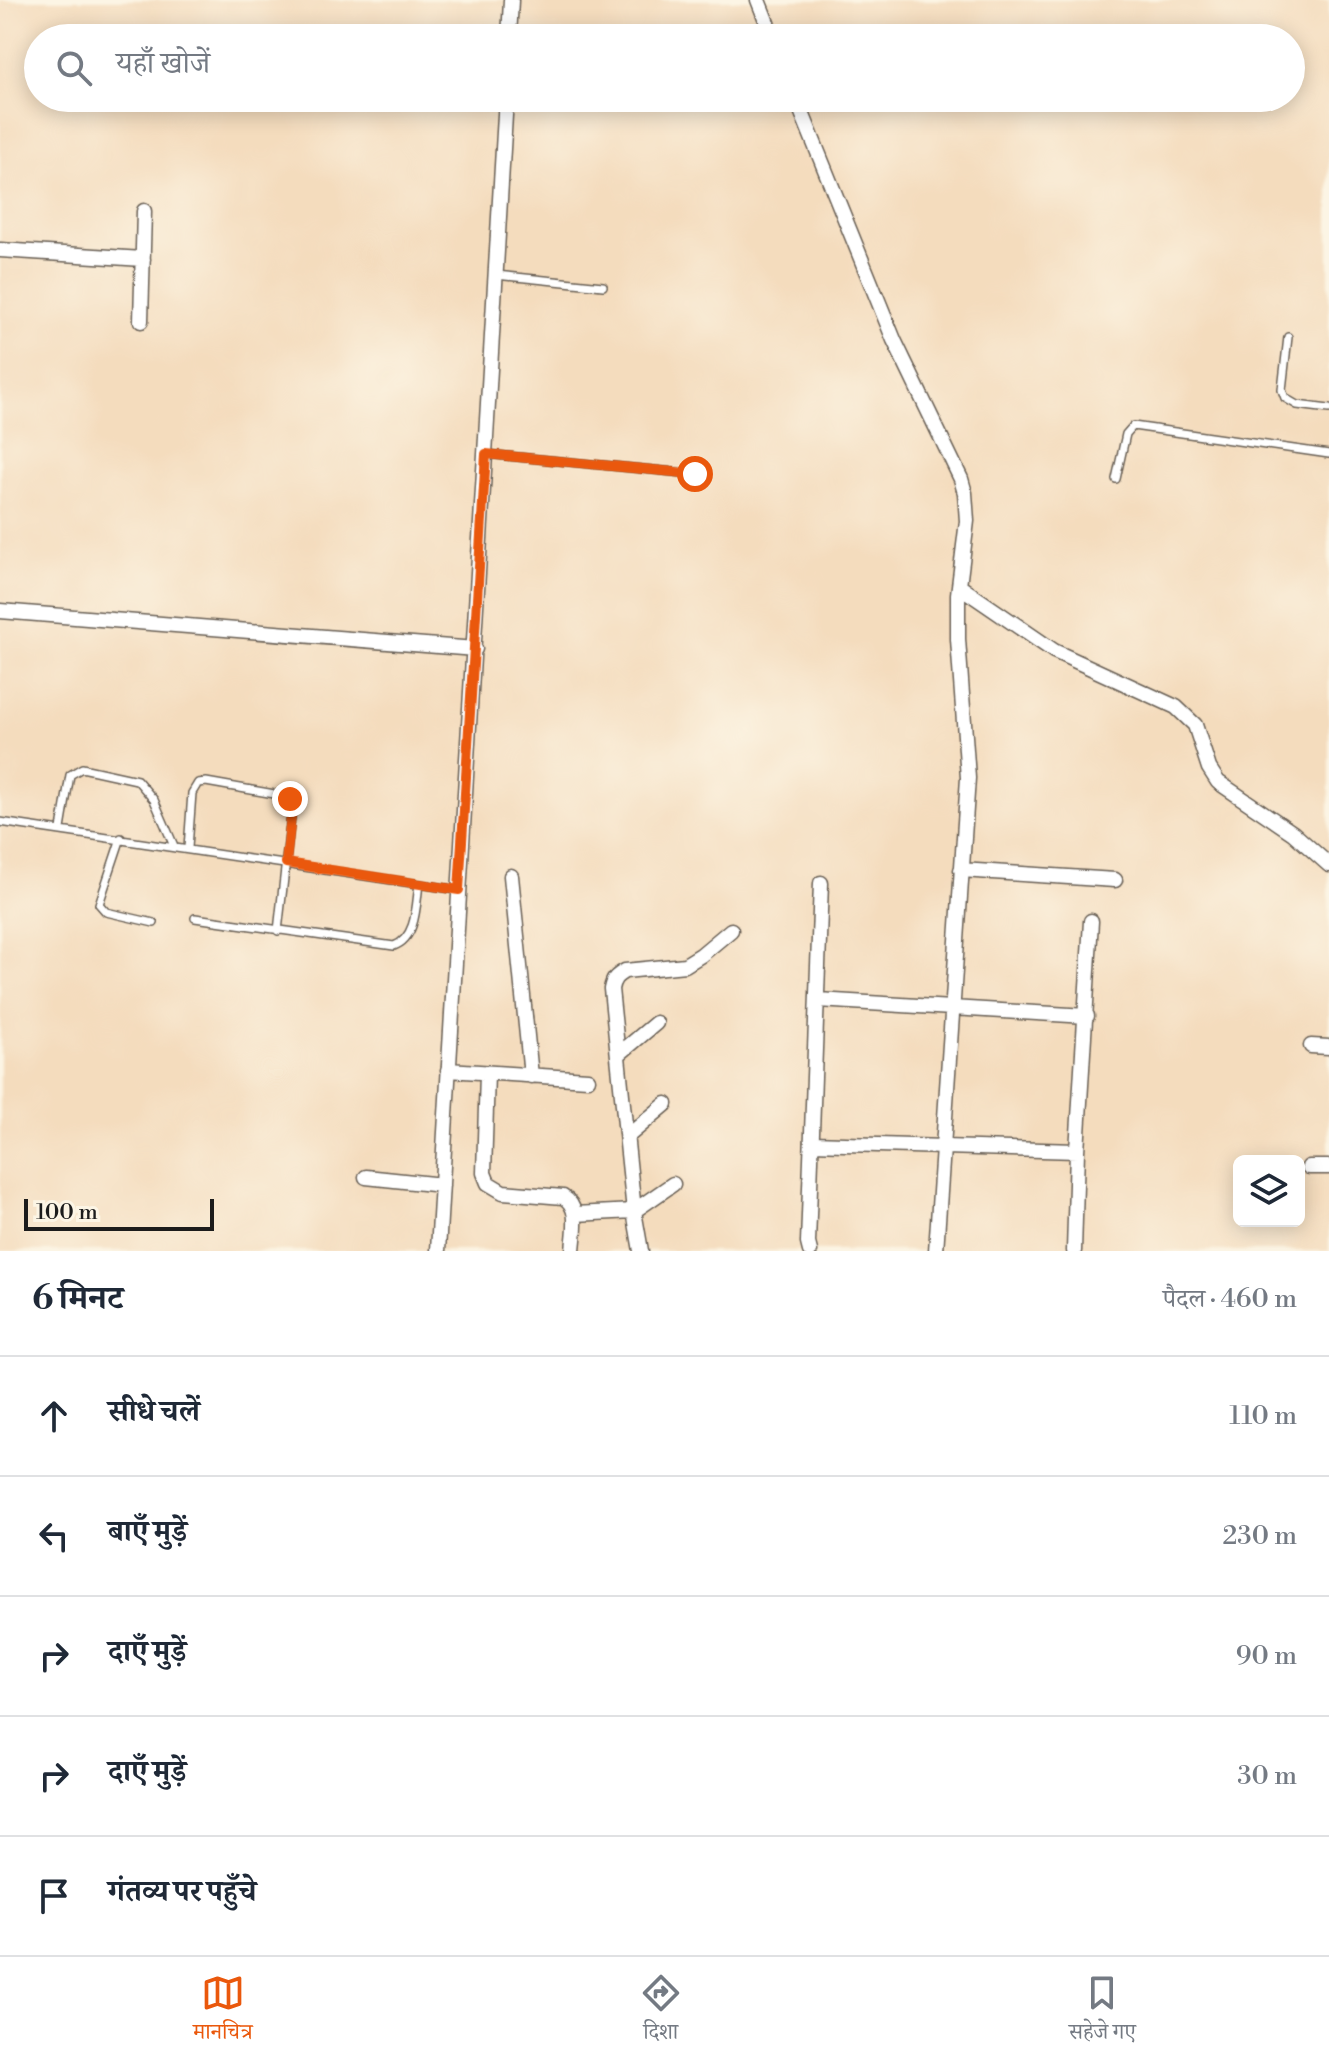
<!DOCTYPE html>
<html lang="hi">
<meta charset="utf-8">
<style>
:root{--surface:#fff;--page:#f6f6f7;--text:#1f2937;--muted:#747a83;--line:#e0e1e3;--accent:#ea580c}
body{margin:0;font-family:"Libre Bodoni","Noto Serif Devanagari",serif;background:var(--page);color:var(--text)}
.controls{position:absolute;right:24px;bottom:24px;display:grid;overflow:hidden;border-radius:12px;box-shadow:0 4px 20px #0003}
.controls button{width:72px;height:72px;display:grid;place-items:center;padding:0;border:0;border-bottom:2px solid var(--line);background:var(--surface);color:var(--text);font:40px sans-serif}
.scale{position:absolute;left:24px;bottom:20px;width:190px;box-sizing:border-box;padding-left:8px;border:4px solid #1c1c1c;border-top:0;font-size:22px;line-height:28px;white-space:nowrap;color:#1c1c1c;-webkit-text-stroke:6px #fcf5e5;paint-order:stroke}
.stop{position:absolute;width:24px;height:24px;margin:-18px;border:6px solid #ea580c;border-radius:50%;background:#fff}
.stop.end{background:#ea580c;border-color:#fff;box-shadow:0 2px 8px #0008}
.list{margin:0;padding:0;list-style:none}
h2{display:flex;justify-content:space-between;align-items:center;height:104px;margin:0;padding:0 32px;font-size:34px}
h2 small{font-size:26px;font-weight:400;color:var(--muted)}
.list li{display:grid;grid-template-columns:52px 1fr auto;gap:24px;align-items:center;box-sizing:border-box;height:120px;padding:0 32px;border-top:2px solid var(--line)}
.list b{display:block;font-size:30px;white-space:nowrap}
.list em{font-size:26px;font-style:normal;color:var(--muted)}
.icon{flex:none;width:44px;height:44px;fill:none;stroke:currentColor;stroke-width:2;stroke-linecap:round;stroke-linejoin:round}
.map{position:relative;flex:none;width:1329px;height:1251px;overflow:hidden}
.search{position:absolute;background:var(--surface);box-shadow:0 4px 20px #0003;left:24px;right:24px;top:24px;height:88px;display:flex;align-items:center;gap:20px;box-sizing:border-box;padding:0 28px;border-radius:44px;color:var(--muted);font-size:30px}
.sheet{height:704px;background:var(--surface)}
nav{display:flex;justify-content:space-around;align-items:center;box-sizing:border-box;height:112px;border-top:2px solid var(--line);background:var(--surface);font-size:22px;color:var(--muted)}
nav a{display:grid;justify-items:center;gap:4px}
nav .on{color:var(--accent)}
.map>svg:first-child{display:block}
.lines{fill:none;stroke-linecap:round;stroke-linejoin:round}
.service-casing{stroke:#685f54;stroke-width:10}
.minor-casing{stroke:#685f54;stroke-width:17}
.service{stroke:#fff;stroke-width:7}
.minor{stroke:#fff;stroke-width:14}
.route{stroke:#ea580c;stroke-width:10}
</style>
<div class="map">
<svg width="1329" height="1251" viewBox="0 0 1329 1251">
<rect width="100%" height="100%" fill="#fcf5e5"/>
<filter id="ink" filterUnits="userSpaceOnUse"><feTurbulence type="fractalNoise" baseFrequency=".0125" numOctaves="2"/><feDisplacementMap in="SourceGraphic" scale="16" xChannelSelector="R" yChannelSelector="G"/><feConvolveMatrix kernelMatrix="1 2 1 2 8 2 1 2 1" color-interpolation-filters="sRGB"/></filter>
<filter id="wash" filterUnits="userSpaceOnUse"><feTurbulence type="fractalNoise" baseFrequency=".006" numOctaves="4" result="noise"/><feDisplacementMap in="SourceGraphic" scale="32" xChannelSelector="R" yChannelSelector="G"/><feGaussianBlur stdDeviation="1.8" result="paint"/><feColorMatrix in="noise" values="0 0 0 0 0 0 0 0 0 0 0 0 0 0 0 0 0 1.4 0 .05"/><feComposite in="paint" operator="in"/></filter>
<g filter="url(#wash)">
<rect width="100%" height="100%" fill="#f4dcbd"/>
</g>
<g filter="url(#ink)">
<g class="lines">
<defs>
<path id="service" d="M800 108 837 98
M496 275 603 286
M1288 337 1282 390 1285 398 1297 405 1329 409
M486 454 695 474
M1116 479 1126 434 1133 426 1329 454
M0 822 459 890
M61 829 70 775 82 768 137 780 154 800 174 846
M121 838 99 904 106 912 154 923
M188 848 192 793 198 783 206 782 286 796 292 807 278 931
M195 918 394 946C417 938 416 904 419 884"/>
<path id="minor" d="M758 0 773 38
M509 38 511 0
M796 98 894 340 961 479 965 493 967 521 958 594V639L968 778 936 1251
M0 250 143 259
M141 321 144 211
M959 586 1054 651 1176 707 1195 725 1209 768 1218 782 1293 833 1329 865
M0 611 475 649
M961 870 1115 880
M511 876 531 1076
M818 1000 1087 1016
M1311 1046 1329 1047
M618 1055 656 1023
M448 1070 588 1079
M487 1073 484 1173 488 1183 503 1192 563 1197C581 1207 574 1232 573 1251
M628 1136 666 1104
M812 1143 1077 1151
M1309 1167H1329
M366 1177 442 1185
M575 1214 634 1211 673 1184
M438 1251 506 98
M641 1251 634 1211 611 989C613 979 616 976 625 971L685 965 701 955 731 930
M810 1251 808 1243 821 883
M1074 1251 1077 1151 1091 921"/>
</defs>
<use href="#service" class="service-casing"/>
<use href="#minor" class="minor-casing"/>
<use href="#service" class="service"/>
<use href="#minor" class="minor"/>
</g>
</g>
<g class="lines" filter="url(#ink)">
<path class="route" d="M290 799 292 807 286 863 459 890 486 454 695 474"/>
</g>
</svg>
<div class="controls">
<button><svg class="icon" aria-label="layers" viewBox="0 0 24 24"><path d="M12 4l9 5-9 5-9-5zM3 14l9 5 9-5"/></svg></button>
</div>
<div class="scale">100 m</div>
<div class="stop" style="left:695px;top:474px"></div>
<div class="stop end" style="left:290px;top:799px"></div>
<div class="search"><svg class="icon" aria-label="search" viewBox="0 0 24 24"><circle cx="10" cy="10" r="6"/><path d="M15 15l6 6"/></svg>यहाँ खोजें</div>
</div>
<section class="sheet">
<h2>6 मिनट<small>पैदल · 460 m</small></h2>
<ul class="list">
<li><svg class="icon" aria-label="ahead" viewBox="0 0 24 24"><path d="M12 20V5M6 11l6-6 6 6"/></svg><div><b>सीधे चलें</b></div><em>110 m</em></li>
<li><svg class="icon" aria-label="left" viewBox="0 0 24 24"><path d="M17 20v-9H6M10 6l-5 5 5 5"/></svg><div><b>बाएँ मुड़ें</b></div><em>230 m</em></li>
<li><svg class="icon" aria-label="right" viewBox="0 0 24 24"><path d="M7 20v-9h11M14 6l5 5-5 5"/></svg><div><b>दाएँ मुड़ें</b></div><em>90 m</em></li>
<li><svg class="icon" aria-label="right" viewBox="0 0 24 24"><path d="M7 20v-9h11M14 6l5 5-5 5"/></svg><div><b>दाएँ मुड़ें</b></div><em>30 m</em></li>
<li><svg class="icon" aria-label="arrive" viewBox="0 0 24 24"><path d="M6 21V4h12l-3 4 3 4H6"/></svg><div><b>गंतव्य पर पहुँचे</b></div></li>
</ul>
</section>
<nav>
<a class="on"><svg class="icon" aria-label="map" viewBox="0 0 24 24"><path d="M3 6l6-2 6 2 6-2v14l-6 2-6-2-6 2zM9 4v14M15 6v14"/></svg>मानचित्र</a>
<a><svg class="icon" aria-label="directions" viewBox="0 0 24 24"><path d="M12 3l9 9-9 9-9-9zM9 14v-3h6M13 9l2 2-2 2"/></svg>दिशा</a>
<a><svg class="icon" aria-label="saved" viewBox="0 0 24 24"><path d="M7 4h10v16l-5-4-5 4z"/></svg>सहेजे गए</a>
</nav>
